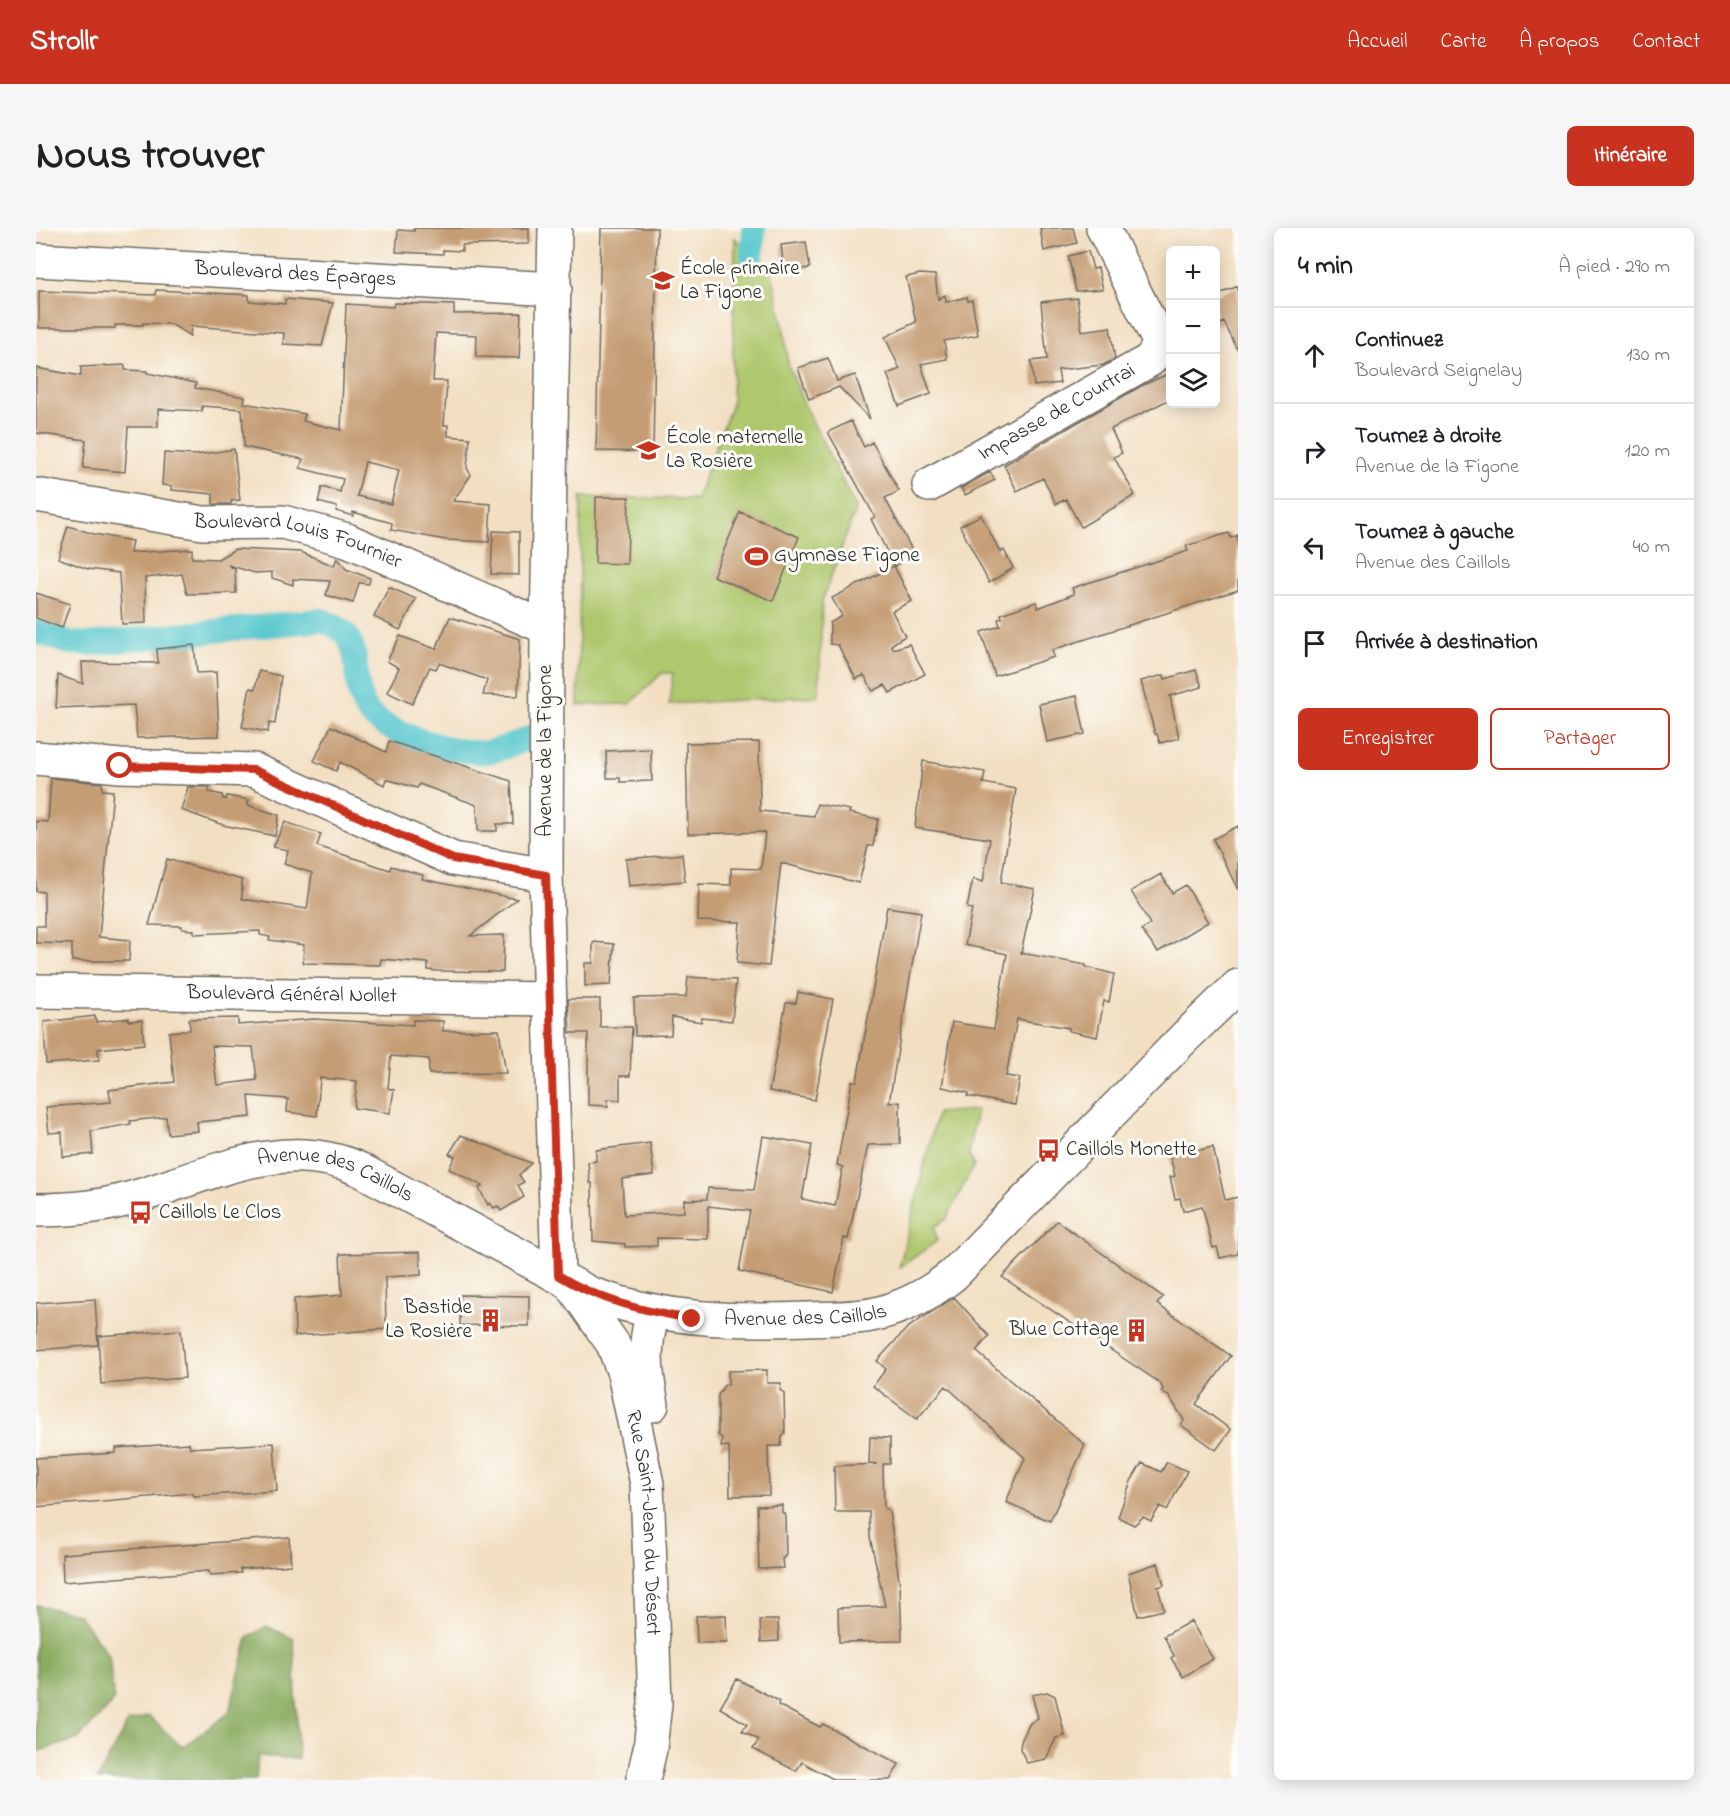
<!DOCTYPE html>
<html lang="fr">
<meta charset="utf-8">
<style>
:root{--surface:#fff;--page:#f6f6f6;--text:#202124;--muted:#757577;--line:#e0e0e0;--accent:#c8321e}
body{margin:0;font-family:"Indie Flower",sans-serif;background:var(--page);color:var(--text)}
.controls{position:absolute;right:18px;top:18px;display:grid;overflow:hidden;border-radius:9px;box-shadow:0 3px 15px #0003}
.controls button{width:54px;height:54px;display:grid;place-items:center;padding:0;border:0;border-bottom:2px solid var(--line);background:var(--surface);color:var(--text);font:30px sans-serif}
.stop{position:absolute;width:18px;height:18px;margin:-14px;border:4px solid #c8321e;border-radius:50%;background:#fff}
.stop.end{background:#c8321e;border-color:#fff;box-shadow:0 2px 6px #0008}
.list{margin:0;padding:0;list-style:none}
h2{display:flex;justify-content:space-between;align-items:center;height:78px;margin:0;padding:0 24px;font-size:26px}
h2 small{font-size:20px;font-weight:400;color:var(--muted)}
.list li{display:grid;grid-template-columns:39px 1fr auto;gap:18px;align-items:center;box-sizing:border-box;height:96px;padding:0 24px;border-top:2px solid var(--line)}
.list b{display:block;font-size:22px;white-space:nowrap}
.list p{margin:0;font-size:20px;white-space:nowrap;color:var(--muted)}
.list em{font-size:20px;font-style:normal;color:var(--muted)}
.actions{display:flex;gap:12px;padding:18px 24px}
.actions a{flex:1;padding:14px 0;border:2px solid var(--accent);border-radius:9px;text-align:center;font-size:21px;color:var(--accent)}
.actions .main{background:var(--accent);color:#fff}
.icon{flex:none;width:33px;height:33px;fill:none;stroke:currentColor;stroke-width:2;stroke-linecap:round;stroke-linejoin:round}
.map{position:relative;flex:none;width:1202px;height:1552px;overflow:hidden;border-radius:9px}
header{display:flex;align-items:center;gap:36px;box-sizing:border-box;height:84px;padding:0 30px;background:var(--accent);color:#fff}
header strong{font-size:28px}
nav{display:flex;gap:33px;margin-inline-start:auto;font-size:21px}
.intro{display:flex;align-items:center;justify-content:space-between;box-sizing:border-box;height:144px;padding:0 36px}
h1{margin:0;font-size:42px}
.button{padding:15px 27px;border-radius:9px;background:var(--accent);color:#fff;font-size:21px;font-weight:700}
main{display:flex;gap:36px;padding:0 36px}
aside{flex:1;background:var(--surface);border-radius:9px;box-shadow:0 3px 15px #0003}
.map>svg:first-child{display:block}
.green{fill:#afc86e;stroke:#6d7a4c;stroke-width:1.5}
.forest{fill:#8bac61;stroke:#5b6c46;stroke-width:1.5}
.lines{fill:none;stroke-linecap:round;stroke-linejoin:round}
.canal{stroke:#5ac8ce;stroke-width:24}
.building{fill:#c59d75;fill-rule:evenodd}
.minor-casing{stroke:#716a60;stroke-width:36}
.minor{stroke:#fff;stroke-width:33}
.route{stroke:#c8321e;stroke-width:8}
.labels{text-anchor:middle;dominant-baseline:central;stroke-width:6;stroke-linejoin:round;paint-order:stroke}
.poi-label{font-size:21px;fill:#2b2b2b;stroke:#fdfcf7;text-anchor:start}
.street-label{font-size:21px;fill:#2b2b2b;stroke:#fdfcf7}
</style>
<header>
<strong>Strollr</strong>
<nav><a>Accueil</a><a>Carte</a><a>À propos</a><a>Contact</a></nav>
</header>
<div class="intro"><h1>Nous trouver</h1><a class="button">Itinéraire</a></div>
<main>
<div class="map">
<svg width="1202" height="1552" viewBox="0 0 1202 1552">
<rect width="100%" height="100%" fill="#fdfcf7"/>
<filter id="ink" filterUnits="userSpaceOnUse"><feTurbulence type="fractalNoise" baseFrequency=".0167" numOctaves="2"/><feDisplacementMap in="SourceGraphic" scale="12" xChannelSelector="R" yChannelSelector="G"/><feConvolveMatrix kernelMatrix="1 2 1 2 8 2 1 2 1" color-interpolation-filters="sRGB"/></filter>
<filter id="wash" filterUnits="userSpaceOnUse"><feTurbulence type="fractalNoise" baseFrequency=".008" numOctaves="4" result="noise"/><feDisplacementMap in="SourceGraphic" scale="24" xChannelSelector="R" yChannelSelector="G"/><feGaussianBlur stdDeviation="1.35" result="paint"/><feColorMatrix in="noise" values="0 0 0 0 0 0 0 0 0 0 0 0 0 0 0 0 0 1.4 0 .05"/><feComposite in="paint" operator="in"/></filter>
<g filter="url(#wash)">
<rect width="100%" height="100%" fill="#f2dfc2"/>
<path class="green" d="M699 10 736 45 748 102 752 136 769 179 820 280 786 373 783 468 633 476 637 445H626L594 476 542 477 545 269 660 271 696 176Z
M941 882 932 925 938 937 911 990 898 999 901 1013 863 1040 901 885Z"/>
<path class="forest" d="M0 1377 42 1386 73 1428 78 1473 42 1511 0 1524Z
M230 1398 258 1411 262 1531 222 1528 220 1552H61L92 1494 113 1488 146 1519 193 1485 212 1410Z"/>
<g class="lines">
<path class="canal" d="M716 28 718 0
M0 404 34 415 53 416 285 392C334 408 311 440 328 478 339 503 426 528 452 524 476 519 498 508 520 497"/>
</g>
<g id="blocks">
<path class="building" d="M378 0H493V16L426 17V23L407 22V26L360 24 362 2 378 3Z
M565 0H621L617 224 560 223Z
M1004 0H1037L1041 15 1008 23Z
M770 14 774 40 748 43 745 17Z
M1052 23 1057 41 1062 40 1067 61 1040 63 1032 28Z
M884 46 899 47 902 71 909 67 910 74 931 69 932 73 936 72 942 107 908 113 911 131 885 136 895 166 863 178 851 146 864 141 849 109 880 94 870 49Z
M1202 58V123L1188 94 1179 99V68Z
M120 62 213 67V73L249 76V71L297 75 286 118 247 116 248 105 155 98 154 108 135 96 107 95V97H79V100H3V63L119 67Z
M1041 70 1046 103 1074 99 1079 131 1067 137 1022 142 1024 155 998 158 995 133 1011 131 1005 74Z
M358 75 418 77V86L485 85 483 130 440 129 441 107 400 105 397 153H411L408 197H412V208L434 210 431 240 435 247 417 273 455 276 453 314 410 312 355 302 356 295 317 284V288L300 283 301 279 282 274 286 259 304 264 307 251 264 240 267 231 208 219 206 181 166 178V183L122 181V199H92L89 244 47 240 50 212 0 205V140L45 148V139L89 137V142L111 143V145L160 155 159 160 209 169 208 175 269 186 267 193 305 202 310 76 357 79ZM329 234 363 242 355 276 321 268Z
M792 130 801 153 819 147 834 191 803 159 773 171 762 140Z
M1134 145V171L1075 201 1086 225 1078 229 1099 267 1045 299 1030 271 1020 276 1007 250 981 263 968 237 1105 158Z
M815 193 828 219 836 214 863 263 849 270 879 328 858 338 876 373 856 383 869 408 855 417 857 421 873 416 889 446 854 465 849 457 837 463 828 447 820 451 802 417 794 416V395L806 388 796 370 858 338 835 291 839 289 792 204Z
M198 221 204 272 195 273V276H177V266L136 262V258L126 257 128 225 160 227Z
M954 244 959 252 929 267 925 260Z
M560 269H593L591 336 559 335Z
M704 284 763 309 737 373 677 348Z
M945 287 964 324 968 322 977 340 953 355 924 298Z
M32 298 58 306 96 313 94 325 156 321V330L182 331 199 321 265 324 298 338 301 329 310 341 334 350 333 356 323 355 317 375 290 367 294 353 257 351V357L236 350V344L219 345 192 337 199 341 200 365 151 366 146 346 109 350 110 395 86 396 83 345 52 341 22 330Z
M457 303 483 304V347L455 346Z
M1193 305 1195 310 1202 307V362L1016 422 1018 429 959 448 945 404 964 398 962 391 966 390 965 386 1000 374 1002 380 1038 366 1036 360 1152 323 1150 318Z
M353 359 380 371 364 402 338 389Z
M0 365 34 376 26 400 0 390Z
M414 389 484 411 482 468 447 467 451 452 403 435 400 441 394 439 376 476 351 464 363 440 351 433 364 408 400 421Z
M158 417 161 445 180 444 183 508 101 510 98 477 20 480 22 447 47 456 46 434 122 435 121 421Z
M1160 442 1166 459 1134 468 1143 510 1124 515 1121 506H1119L1105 453 1128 447 1129 451Z
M223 443 245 448 239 496 233 495 232 504 206 499 214 460 219 461Z
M1041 468 1049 506 1011 514 1003 476Z
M295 498 350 524 353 513 475 553 477 596H461V603H442L441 577 383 556 381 560 350 551 348 557 304 534 300 543 278 533Z
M723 514 724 583 778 588 781 576 814 582 813 585 842 591 837 618H832L823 655 745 635 733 738 701 735 704 694 662 693 663 656 695 657V640L725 641 729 604 652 606 650 515Z
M615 521 616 553 584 554V550H571L570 523Z
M887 533 949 544 947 555 980 561 965 654 999 661 985 725 1050 737V739L1078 746 1073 774 1068 773 1061 809 1033 803V800L981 791 970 848 984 850 979 877 931 868 933 865 906 859 916 794 958 801 971 726 929 717 936 681 931 680 937 651 947 654 954 611 879 600Z
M15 550 66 555V562L77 563 63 709 94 712 93 733H36V716L0 715V698H8V664L0 663V593L12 594Z
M152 559H174L173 564 186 567 187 571H191V568L213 572 211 577 243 587 239 608 187 597 145 582Z
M249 594 285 606 281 618 354 642 355 638 387 647 386 651 481 671 434 708 468 707 467 744 401 743 392 742V735L345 731 344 737 267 735 268 717 233 712 234 709 224 707V703L158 706V702L146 701V698L113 697 131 631 206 652V671L271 681 276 645 248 636 252 622 237 619Z
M1202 598V662L1177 611Z
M646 626 649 653 593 658 590 631Z
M1125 646 1136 665 1150 657 1172 694 1122 724 1105 702 1114 696 1095 663Z
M851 679 885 684 853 875 864 874V916L832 917 812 1011 808 1010 797 1064 703 1043 714 983 672 978V1011L621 1010V1018L589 1019V1016L557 1013 556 955H554L552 934 560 933V922L614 915 618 947 586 951 588 987 648 984V972L671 971 672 960 718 962 727 908 776 917 766 971 799 978 807 939 801 937 816 853H821Z
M557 714 578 716 575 757 549 758V735H557Z
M652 749 700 752 696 793 666 790 665 794 636 789 635 807 599 808 598 770 650 769Z
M762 764 797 771 779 872 733 863 750 775H760Z
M532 771H564V799H596L594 848H584V872L572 871V878L552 877V805H534Z
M59 788 60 794 93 790V793L106 792 108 816 62 821 63 832 10 836 8 794Z
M202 790V797L278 791 377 797V792L407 793V803L463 802 470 845 393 846V831L355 828 352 860 358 862 354 885 318 880 321 853 284 850 281 888 251 884 252 871 213 868 215 889 161 894 162 903 132 906 130 889 94 893 95 896 55 903 57 926 27 929 26 904 13 905 10 879 75 874 73 862 138 854 133 804 154 802 153 791ZM176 818 217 819 221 852 181 857Z
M425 907 495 935 483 947 488 954 482 957 488 969 465 983 462 978 458 980 454 975 452 977 443 960 447 958 413 941 419 928 413 926Z
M1177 919 1189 972 1202 969V1026L1184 1030 1181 1019 1177 1020 1166 978 1147 983 1144 970 1139 971 1134 949 1139 948 1134 929Z
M1021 993 1127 1069 1121 1076 1195 1128 1160 1176 1195 1202 1180 1222 1145 1197 1148 1192 1133 1168 1125 1164 1127 1161 1124 1155 966 1049Z
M384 1024 385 1047 349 1049 350 1101 259 1108 258 1071 306 1067 304 1026Z
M424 1067 493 1068V1098L424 1097Z
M918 1069 953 1108 940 1123 1049 1217 1014 1293 970 1274 989 1230 910 1158 881 1191 837 1158 850 1141 841 1133 871 1100Z
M59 1071 62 1117 0 1122V1075Z
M145 1102 149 1150 65 1156 62 1108Z
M731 1142V1155H745L744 1162 748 1165 749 1206 746 1209 745 1218H732L733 1267 694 1268 693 1218 685 1219 686 1210 682 1207V1167L689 1156 692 1157V1143Z
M834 1209 854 1210V1236H847L848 1280 853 1282 864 1358 866 1413 803 1414 802 1380 849 1378 834 1309 833 1284H799L798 1238 841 1236 833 1235Z
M153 1215 154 1220 238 1215 241 1263 157 1268V1265L0 1279V1230L80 1225V1220Z
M1131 1234 1151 1243 1131 1282 1124 1278 1115 1293 1107 1289 1098 1297 1082 1289 1095 1253 1106 1235 1125 1244Z
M746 1277V1284L749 1287 750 1327 746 1331 747 1340 723 1341 721 1278Z
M253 1309 255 1337 204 1341 205 1345 174 1347 173 1343 27 1354 26 1326Z
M1122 1335 1128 1357 1122 1359 1128 1382 1102 1388 1092 1345Z
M690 1387 691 1415H661L660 1388Z
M724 1392H742L743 1413 725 1414Z
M1155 1393 1177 1431 1147 1449 1135 1430 1138 1428 1128 1408Z
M701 1451 743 1473 742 1477 784 1499 787 1496 863 1536 854 1552H799L766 1534 760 1543 717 1521 723 1512 706 1503 711 1496 684 1480Z
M1011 1464 1019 1468 1029 1508 1020 1510 1010 1531 991 1535 984 1521 985 1513 994 1495 1002 1490 996 1467Z"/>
</g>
</g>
<g filter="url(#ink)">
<use href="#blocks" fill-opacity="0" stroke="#716a60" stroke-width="1.5"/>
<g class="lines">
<defs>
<g id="minor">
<path d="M519 0 511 400 510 647 522 1047"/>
<path id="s1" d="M0 32 519 61"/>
<path id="s2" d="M893 257 1114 132 1120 123 1123 113 1067 0"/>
<path id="s3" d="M0 267 167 295 247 294 311 312 511 400"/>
<path d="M0 530 84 538 218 542 417 631 510 647"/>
<path id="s4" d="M0 763 512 771"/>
<path id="s5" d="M0 982C31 982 66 979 96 970 170 949 246 906 323 941L555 1066C628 1092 695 1094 771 1091 795 1090 821 1091 844 1085 870 1078 896 1064 917 1047L1147 811 1202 758"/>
<path id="s6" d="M535 1056 577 1116 588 1145 611 1256 619 1475 614 1521 607 1552"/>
<path d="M616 1177C609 1141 607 1120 617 1084"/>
</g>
</defs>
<use href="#minor" class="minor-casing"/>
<use href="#minor" class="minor"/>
</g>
</g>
<g class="lines" filter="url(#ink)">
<path class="route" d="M84 538 218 542 417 631 510 647 522 1047C564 1073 607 1083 656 1091"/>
</g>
<defs>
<symbol id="school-bare" viewBox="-9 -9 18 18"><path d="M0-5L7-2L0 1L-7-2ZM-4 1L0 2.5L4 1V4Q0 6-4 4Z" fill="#c8321e" stroke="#fdfcf7" stroke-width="2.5" paint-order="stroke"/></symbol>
<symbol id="stadium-bare" viewBox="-9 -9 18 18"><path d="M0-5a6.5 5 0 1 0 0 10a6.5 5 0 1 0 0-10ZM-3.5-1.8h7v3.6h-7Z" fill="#c8321e" stroke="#fdfcf7" stroke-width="2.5" paint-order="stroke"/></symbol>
<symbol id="bus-bare" viewBox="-9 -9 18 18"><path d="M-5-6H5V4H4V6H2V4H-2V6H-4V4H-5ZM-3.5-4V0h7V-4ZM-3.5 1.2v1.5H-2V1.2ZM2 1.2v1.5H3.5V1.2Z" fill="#c8321e" stroke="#fdfcf7" stroke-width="2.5" paint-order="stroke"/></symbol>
<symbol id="building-bare" viewBox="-9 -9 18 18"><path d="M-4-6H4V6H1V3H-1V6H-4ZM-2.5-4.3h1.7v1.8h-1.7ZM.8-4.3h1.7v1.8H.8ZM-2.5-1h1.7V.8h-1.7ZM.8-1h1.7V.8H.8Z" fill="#c8321e" stroke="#fdfcf7" stroke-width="2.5" paint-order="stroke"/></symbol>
</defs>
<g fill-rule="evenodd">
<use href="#school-bare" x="610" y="36" width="33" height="33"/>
<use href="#school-bare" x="596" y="206" width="33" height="33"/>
<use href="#stadium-bare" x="704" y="312" width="33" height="33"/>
<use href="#bus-bare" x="996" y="906" width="33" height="33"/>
<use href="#bus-bare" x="88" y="968" width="33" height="33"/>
<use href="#building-bare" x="438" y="1076" width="33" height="33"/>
<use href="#building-bare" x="1084" y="1086" width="33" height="33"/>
</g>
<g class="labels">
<g class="poi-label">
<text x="644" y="41">École primaire<tspan x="644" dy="24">La Figone</tspan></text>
<text x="630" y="210">École maternelle<tspan x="630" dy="24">La Rosière</tspan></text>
<text x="738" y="328">Gymnase Figone</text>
<text x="1030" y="922">Caillols Monette</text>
<text x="123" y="985">Caillols Le Clos</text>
<text x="436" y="1080" text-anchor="end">Bastide<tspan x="436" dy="24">La Rosière</tspan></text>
<text x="1083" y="1102" text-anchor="end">Blue Cottage</text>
</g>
<g class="street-label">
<text stroke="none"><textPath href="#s1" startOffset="260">Boulevard des Éparges</textPath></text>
<text stroke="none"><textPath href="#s2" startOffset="147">Impasse de Courtrai</textPath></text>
<text stroke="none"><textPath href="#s3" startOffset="267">Boulevard Louis Fournier</textPath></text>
<text transform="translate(510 523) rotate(-90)">Avenue de la Figone</text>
<text stroke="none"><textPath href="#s4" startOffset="256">Boulevard Général Nollet</textPath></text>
<text stroke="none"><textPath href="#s5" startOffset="310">Avenue des Caillols</textPath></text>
<text stroke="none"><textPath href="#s5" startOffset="813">Avenue des Caillols</textPath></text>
<text stroke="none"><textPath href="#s6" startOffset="256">Rue Saint-Jean du Désert</textPath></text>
</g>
</g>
</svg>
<div class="controls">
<button>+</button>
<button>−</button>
<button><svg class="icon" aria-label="layers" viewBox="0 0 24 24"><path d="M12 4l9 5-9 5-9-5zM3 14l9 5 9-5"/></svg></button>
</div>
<div class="stop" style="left:84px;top:538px"></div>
<div class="stop end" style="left:656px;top:1091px"></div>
</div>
<aside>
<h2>4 min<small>À pied · 290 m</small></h2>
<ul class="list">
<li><svg class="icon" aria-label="ahead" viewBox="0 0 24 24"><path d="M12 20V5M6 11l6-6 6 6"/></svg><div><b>Continuez</b><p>Boulevard Seignelay</p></div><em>130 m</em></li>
<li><svg class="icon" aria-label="right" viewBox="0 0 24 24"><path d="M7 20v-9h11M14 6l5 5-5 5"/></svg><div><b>Tournez à droite</b><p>Avenue de la Figone</p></div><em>120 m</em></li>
<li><svg class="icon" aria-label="left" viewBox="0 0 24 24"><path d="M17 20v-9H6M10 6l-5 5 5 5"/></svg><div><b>Tournez à gauche</b><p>Avenue des Caillols</p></div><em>40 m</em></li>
<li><svg class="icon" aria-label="arrive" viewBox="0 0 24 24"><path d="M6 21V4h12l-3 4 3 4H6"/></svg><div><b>Arrivée à destination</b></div></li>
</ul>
<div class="actions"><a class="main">Enregistrer</a><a>Partager</a></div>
</aside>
</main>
